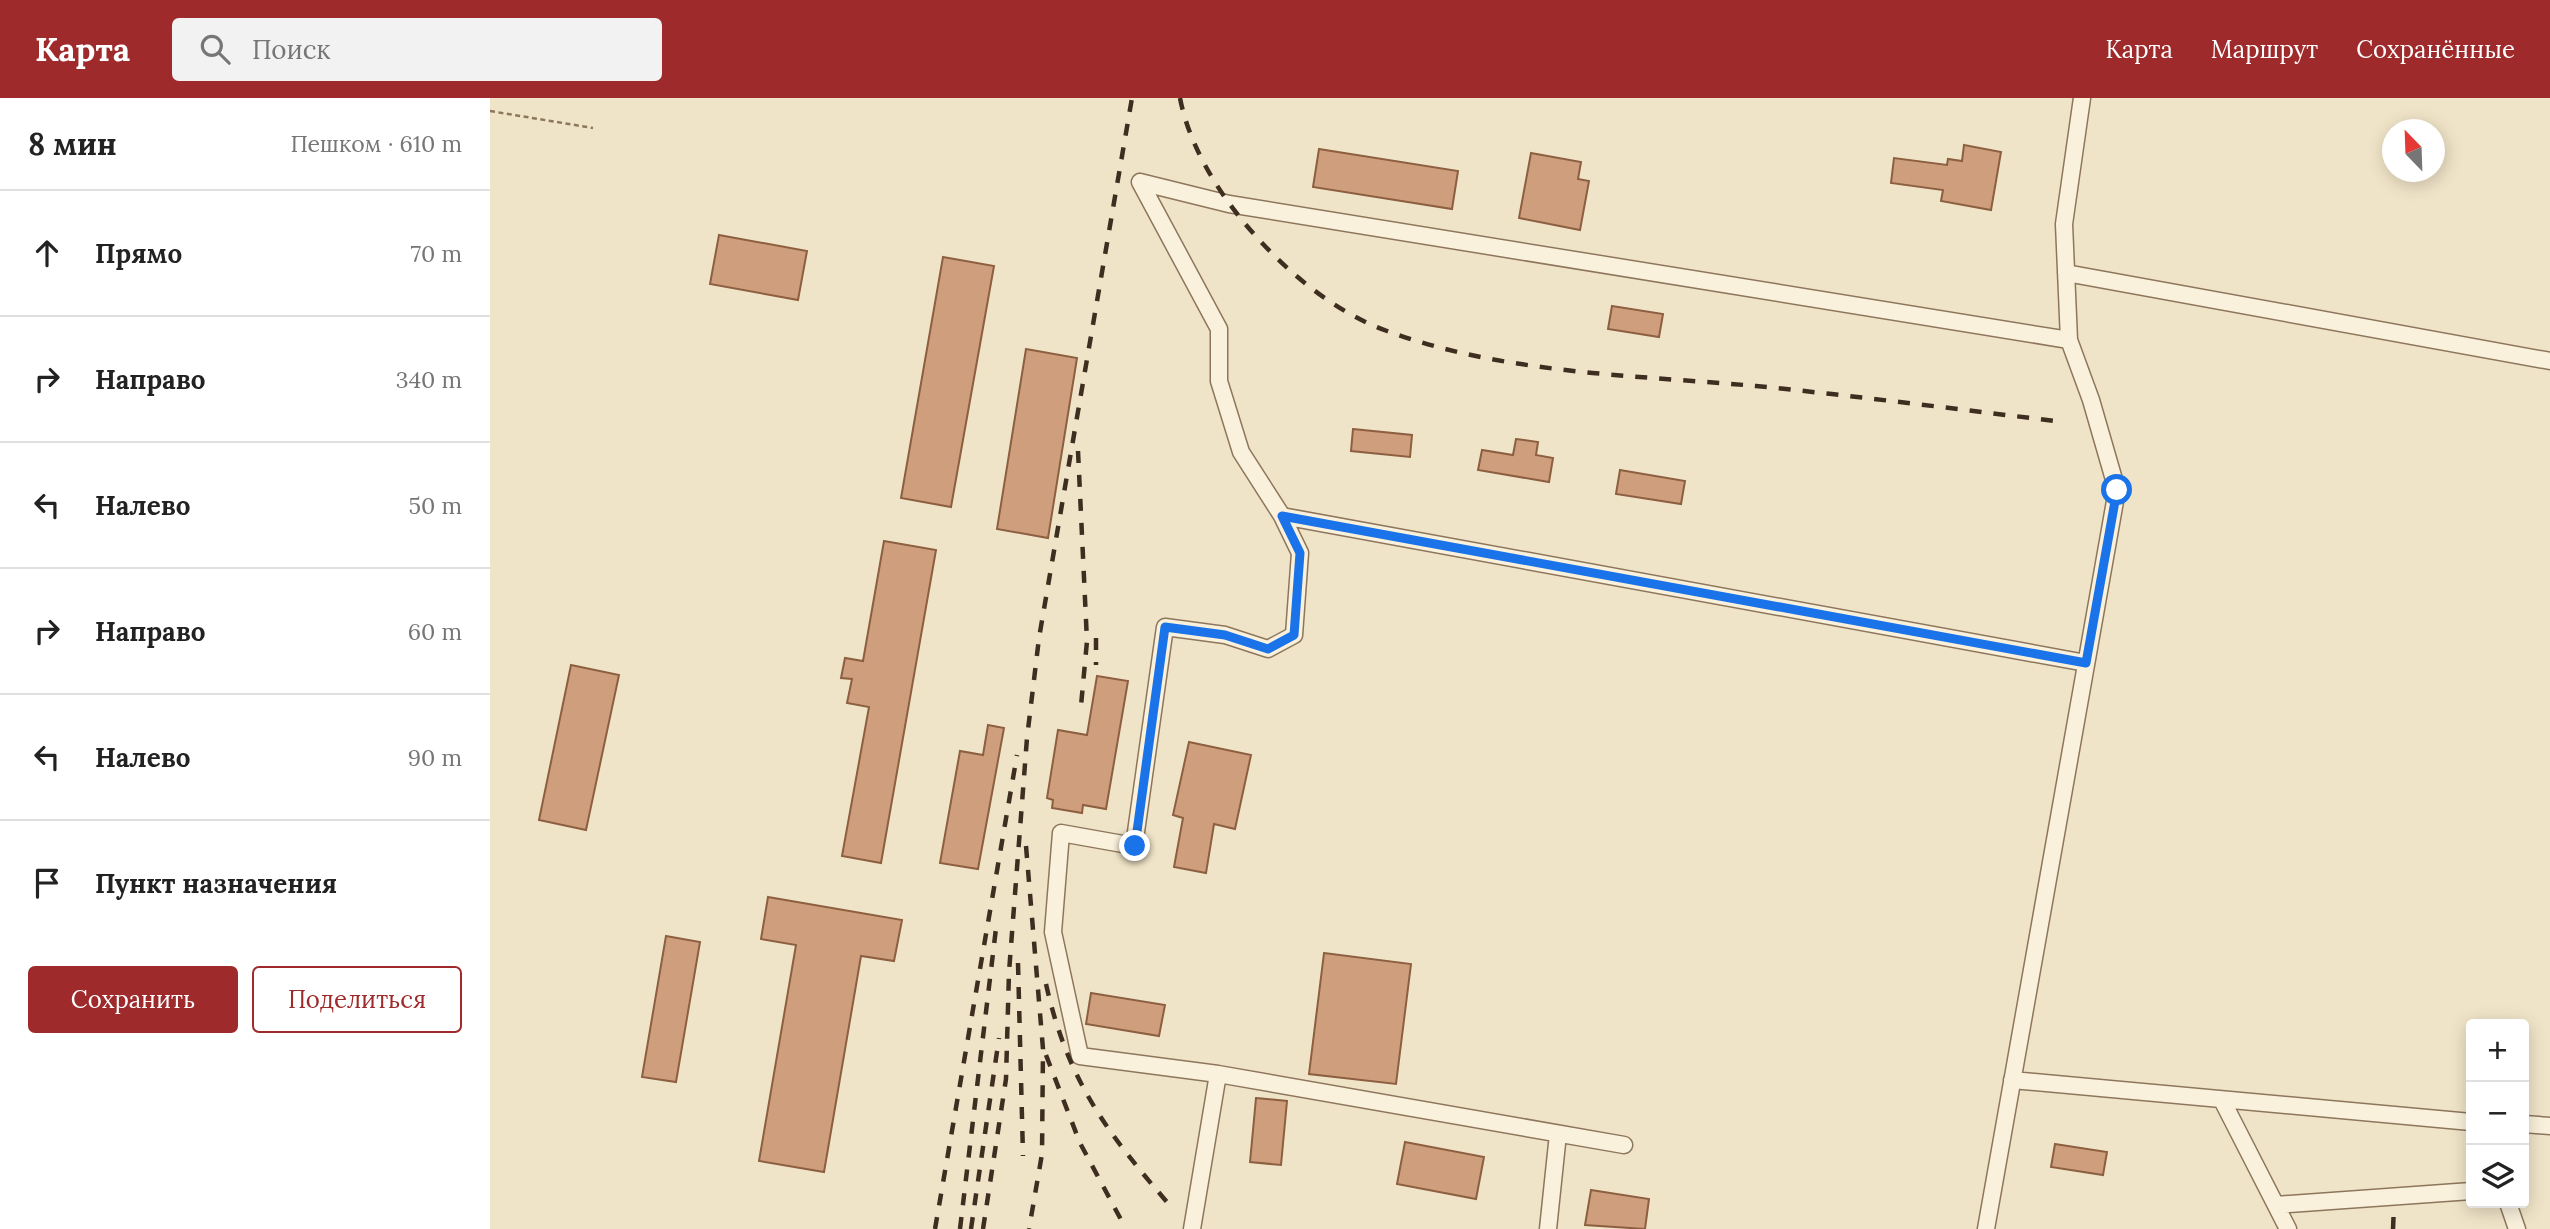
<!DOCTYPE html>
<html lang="ru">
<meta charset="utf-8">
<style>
:root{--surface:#fff;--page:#f2f2f2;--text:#222;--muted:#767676;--line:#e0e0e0;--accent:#9e2a2b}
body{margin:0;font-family:Lora,serif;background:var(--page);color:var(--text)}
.controls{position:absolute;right:21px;bottom:21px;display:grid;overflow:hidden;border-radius:7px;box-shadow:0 4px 18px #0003}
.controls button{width:63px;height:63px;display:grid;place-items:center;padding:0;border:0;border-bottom:2px solid var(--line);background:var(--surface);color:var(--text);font:35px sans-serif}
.compass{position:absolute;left:1892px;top:21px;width:63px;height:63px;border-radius:50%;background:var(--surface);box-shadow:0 4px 18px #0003;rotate:337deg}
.stop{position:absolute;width:21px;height:21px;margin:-16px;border:5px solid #1a73e8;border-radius:50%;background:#fff}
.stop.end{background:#1a73e8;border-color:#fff;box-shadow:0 2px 7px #0008}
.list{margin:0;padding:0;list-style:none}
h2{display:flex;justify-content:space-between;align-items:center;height:91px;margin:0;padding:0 28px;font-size:30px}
h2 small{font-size:23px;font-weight:400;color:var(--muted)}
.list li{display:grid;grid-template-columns:46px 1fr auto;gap:21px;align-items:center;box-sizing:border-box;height:126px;padding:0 28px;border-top:2px solid var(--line)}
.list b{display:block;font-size:26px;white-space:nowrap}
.list em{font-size:23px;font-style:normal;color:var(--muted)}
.actions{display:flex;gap:14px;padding:21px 28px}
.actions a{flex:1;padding:16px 0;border:2px solid var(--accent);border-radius:7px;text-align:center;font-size:24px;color:var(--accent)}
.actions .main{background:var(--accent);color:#fff}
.icon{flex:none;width:38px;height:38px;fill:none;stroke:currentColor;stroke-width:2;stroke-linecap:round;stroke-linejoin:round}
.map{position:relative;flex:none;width:2060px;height:1131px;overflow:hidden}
header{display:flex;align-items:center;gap:42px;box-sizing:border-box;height:98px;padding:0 35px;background:var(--accent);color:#fff}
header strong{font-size:33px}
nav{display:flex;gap:38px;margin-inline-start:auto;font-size:24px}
.search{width:490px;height:63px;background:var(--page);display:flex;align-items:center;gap:18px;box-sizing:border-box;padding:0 24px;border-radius:7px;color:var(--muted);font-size:26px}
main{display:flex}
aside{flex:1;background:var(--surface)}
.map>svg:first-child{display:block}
.building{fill:#cf9f7d;stroke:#8d5f41;stroke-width:2}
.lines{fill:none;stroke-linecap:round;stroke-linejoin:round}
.minor-casing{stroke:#8d765c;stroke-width:19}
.path{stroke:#8d765c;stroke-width:2.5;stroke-dasharray:5 3.5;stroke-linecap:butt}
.minor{stroke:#faf1dc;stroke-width:16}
.rail{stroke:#3d2e20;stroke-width:4.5;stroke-dasharray:12 12;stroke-linecap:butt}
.route{stroke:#1a73e8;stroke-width:9}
</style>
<header>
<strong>Карта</strong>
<div class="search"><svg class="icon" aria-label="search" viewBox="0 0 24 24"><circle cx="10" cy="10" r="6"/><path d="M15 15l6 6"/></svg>Поиск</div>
<nav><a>Карта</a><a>Маршрут</a><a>Сохранённые</a></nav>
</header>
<main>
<aside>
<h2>8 мин<small>Пешком · 610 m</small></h2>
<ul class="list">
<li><svg class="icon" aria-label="ahead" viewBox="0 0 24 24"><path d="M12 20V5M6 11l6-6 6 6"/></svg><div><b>Прямо</b></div><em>70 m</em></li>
<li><svg class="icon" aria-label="right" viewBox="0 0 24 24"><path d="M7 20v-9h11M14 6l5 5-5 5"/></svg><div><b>Направо</b></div><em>340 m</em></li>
<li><svg class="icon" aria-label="left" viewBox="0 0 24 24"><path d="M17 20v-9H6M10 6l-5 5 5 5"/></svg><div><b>Налево</b></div><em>50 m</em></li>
<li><svg class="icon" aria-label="right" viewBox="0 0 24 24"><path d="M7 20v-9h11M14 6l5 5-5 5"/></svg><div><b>Направо</b></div><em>60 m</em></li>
<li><svg class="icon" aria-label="left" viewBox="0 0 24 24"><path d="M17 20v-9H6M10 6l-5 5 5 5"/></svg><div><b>Налево</b></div><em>90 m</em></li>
<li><svg class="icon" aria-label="arrive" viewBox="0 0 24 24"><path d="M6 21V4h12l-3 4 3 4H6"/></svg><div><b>Пункт назначения</b></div></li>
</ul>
<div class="actions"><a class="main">Сохранить</a><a>Поделиться</a></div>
</aside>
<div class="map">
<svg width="2060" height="1131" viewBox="0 0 2060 1131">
<rect width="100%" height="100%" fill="#f0e4c8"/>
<path class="building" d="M1474 47 1511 54 1501 112 1451 103 1453 92 1401 85 1404 60 1457 67 1458 61 1472 63Z
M829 51 968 73 962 111 823 89Z
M1041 55 1091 64 1088 81 1099 83 1090 132 1029 120Z
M229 137 317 153 308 202 220 186Z
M453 159 504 168 461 409 411 400Z
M1122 208 1173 216 1169 239 1118 231Z
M536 251 587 260 558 440 507 431Z
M863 331 922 337 920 359 861 353Z
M1026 341 1048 344 1046 357 1063 360 1059 384 988 372 992 352 1023 357Z
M1130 372 1195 383 1191 406 1126 396Z
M394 443 446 452 391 765 352 758 379 609 357 605 362 581 351 580 355 560 373 563Z
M81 567 129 577 96 732 49 722Z
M607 578 638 583 616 711 593 707 592 715 562 710 563 702 557 700 568 632 597 637Z
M498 627 514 630 488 771 450 765 470 653 493 657Z
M699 644 761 657 745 731 724 726 716 775 684 769 693 720 683 717Z
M278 799 412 822 404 863 371 858 334 1074 269 1063 306 847 271 841Z
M176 838 210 844 186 984 152 979Z
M834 855 921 866 906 986 819 976Z
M601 895 675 907 669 938 596 926Z
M766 1000 797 1003 791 1067 760 1064Z
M915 1044 994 1059 986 1101 907 1086Z
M1565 1046 1617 1054 1613 1077 1561 1069Z
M1101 1092 1159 1101 1155 1131 1095 1127Z"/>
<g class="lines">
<defs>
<path id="minor" d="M650 84 739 106 1579 242 1601 302 1627 392 1496 1131
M650 84 729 231V283L751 354 792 418 810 455 804 537 778 551 735 537 675 529 644 748 571 735 563 834 590 958 728 976
M1576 175 2060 263
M1579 242 1574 126 1592 0
M792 418 1596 565
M1522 982 1981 1024
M1732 1002 1798 1131
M2034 1026 2060 1028
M2018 1105 2027 1131
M1786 1107 1981 1093
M702 1131 728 976 1134 1047
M1058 1131 1068 1036"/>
</defs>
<use href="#minor" class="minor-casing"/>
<path class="path" d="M0 13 103 30"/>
<use href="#minor" class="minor"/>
<path class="rail" d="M690 0C698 42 722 84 748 117 786 165 839 212 897 233 1014 276 1144 277 1266 288 1366 298 1466 311 1565 323
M588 353 597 543 591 608
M606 540V567
M536 748 553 951 552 1056 539 1131
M528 865 533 1058
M556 886C578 985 619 1037 683 1111
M556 957 590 1045 636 1131
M445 1131 527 657
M470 1131 507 822
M481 1131 509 940
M493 1131 516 981 519 874 537 640 549 540 642 0
M1903 1131 1904 1108"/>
</g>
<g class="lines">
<path class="route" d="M645 748 675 529 735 537 778 551 804 537 810 455 792 418 1596 565 1627 392"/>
</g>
</svg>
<div class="controls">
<button>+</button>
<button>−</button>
<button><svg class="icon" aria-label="layers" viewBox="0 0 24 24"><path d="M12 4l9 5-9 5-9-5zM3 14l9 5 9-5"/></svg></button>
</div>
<svg class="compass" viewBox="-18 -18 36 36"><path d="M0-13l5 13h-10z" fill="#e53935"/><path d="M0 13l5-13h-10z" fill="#767676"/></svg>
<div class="stop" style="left:1627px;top:392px"></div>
<div class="stop end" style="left:645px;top:748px"></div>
</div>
</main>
